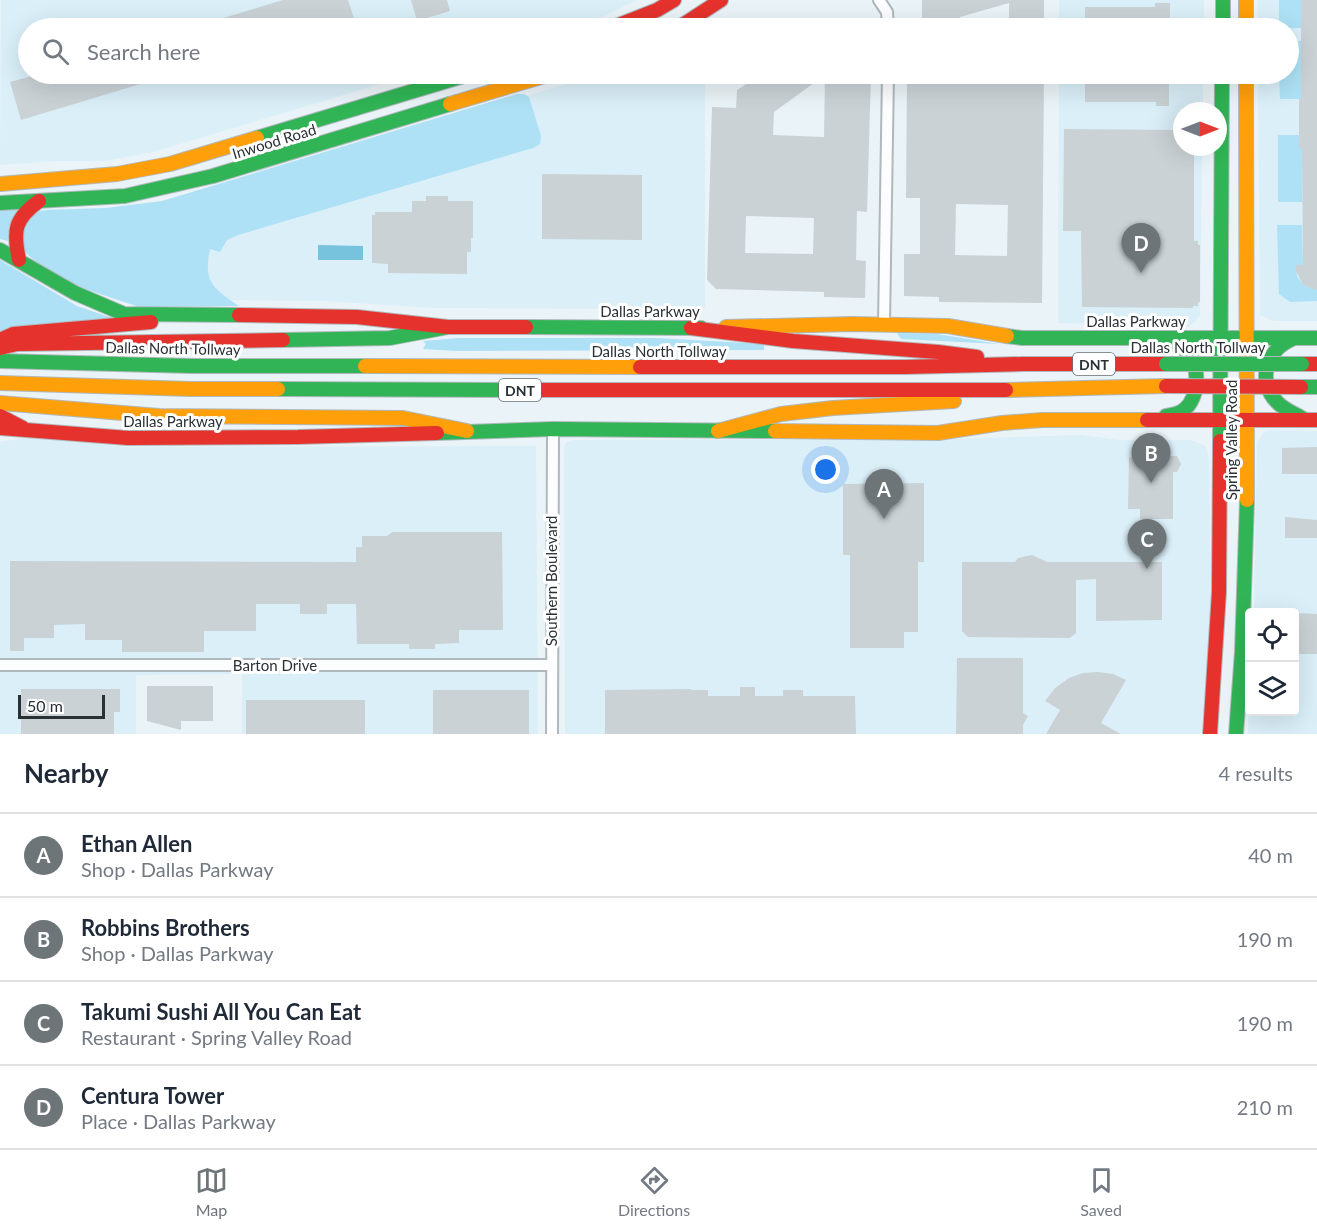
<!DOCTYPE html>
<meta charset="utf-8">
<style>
:root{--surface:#fff;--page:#f2f2f3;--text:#1f2937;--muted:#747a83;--line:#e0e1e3;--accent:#6d7579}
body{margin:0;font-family:Lato,sans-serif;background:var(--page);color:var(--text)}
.controls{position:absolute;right:18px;bottom:18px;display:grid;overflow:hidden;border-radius:6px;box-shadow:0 6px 24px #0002}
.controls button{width:54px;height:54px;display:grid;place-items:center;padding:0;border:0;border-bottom:2px solid var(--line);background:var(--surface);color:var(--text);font:30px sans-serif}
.compass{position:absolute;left:1173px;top:102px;width:54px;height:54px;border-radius:50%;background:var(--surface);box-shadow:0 6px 24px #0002;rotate:90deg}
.scale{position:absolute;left:18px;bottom:15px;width:87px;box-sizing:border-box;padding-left:6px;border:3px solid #293135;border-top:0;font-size:16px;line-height:21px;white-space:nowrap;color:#293135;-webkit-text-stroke:4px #fff;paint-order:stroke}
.you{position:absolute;left:826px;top:470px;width:21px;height:21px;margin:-15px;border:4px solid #fff;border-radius:50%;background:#1a73e8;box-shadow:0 0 0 9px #1a73e833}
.badge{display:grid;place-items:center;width:39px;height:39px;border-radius:50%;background:var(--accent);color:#fff;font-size:20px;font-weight:700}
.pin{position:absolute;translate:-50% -50px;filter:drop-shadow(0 2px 3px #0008)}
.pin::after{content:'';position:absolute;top:32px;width:21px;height:18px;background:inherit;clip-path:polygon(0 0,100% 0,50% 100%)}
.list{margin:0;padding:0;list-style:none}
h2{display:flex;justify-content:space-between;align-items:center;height:78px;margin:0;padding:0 24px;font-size:26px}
h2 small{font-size:20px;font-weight:400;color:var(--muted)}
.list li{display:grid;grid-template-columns:39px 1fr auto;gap:18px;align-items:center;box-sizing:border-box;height:84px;padding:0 24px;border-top:2px solid var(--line)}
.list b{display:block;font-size:22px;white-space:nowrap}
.list p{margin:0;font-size:20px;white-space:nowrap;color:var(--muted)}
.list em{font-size:20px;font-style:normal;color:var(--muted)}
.icon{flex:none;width:33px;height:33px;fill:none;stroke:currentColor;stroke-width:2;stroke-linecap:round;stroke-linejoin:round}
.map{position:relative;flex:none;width:1317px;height:734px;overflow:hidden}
.search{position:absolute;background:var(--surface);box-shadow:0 6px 24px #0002;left:18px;right:18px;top:18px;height:66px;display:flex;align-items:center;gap:15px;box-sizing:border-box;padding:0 21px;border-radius:33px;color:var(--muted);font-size:22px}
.sheet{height:414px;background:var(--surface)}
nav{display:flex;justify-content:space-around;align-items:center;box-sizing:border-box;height:84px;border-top:2px solid var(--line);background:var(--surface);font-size:16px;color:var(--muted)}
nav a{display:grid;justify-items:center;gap:3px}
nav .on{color:var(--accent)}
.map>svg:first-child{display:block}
.built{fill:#daeff8}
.green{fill:#aee1f5}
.water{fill:#77c3de}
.building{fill:#cad2d5;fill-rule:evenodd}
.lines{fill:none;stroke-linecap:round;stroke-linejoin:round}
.street-casing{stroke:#b0b8bc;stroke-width:14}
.fast-casing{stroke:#b0b8bc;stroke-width:16}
.slow-casing{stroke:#b0b8bc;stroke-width:16}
.jam-casing{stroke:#b0b8bc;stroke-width:16}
.street{stroke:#fcfdfe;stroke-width:10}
.fast{stroke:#30b455;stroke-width:14}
.slow{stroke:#ff9f0a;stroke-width:14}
.jam{stroke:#e5322d;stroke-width:14}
.fast-bridge-casing{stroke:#b0b8bc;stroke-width:16;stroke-linecap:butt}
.jam-bridge-casing{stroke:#b0b8bc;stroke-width:16;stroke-linecap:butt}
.fast-bridge{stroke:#30b455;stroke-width:14}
.jam-bridge{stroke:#e5322d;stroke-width:14}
.labels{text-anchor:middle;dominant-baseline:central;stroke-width:6;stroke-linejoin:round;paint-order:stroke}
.shield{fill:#fff;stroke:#696f72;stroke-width:1.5}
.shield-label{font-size:14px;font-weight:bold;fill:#293135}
.street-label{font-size:15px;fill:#293135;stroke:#fff}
</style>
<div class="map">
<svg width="1317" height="734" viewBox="0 0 1317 734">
<rect width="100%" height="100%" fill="#eaf3f7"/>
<path class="built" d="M1 0H637L604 16 563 28H28V74H414L153 152 105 161H54L0 165Z
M1059 0H1204V28H1059Z
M1258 0H1317V321H1274L1260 315 1258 74H1288V28H1258Z
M600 74H705V309L436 308 324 301 139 299 137 211Z
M1059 74H1203V111H1182V147H1202L1200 315 1195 322 1187 327 1058 323Z
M1270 430 1317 431V734H1248L1249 683 1250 712H1294V612H1254L1257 443 1264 432Z
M1081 435 1118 440H1191L1206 446 1209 459 1211 590 1209 654 1201 734H565L564 449 566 442 573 440 953 439Z
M30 437 128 447 536 446 538 734H242V674L136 675V734H0V442Z"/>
<path class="green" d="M1279 0H1301V28H1279Z
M1301 41V99H1280L1279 74H1288L1289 42Z
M517 94H524L529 97 541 136 540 144 533 148 238 235 227 240 220 252 210 249C203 282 213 288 239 306L139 307 76 286 37 263 26 253 22 242 23 228 35 212 45 210 105 208 162 201Z
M1278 135H1299V149H1302V202H1278Z
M18 207 19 209 9 226 8 241 0 239V210Z
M1277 225H1302L1303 265 1296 266 1297 276 1303 285 1317 289V301L1290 302 1279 294Z
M0 260 77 306 118 320 8 329 0 332Z
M897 333 937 334 999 344 901 339Z
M459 338H657L764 344V350L456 351 423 349 426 344 423 341Z"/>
<path class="water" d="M318 245 363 246V260H318Z"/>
<path class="building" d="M283 0H348L357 28H197V26Z
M411 0H447L450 11 417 21Z
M922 0H1044V28H1009V3L960 17 959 28H922Z
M1301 0H1317V290L1303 285 1296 271V265H1303L1302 149H1299V99H1301Z
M1155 3H1170V28H1085V7H1155Z
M39 74H167V76L21 120 10 82Z
M762 74H871L867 212 857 211 856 260 866 261 865 298 824 297V292L716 289 707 280 712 107 736 108 737 90ZM825 75 824 137 773 135 774 112ZM746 216 814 218 813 254 745 253Z
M907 74H1044L1042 303 939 302V297L904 296V254H920V198H906ZM956 204 1008 205 1007 256 955 255Z
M1085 74H1169V106H1156V102H1085Z
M1064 129 1182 130V147H1194V241H1198V245H1200V302H1198V306H1193V308L1082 307 1081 231H1063Z
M542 174 642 175V240L542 239Z
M426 196H448V201H473V238H471V252H467V274L388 273V264L372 263V215H375V212H412V201H426Z
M1317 447V474H1282V448Z
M1177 456 1181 464 1177 472H1173V519H1140V509H1128L1129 457Z
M924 483V562H918V632H904V648H850V555H843V484Z
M1285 517 1317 520V538H1285Z
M392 532H502L503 630H459V643L435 644V649H409V644H357L356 604H327V614H300V604H256V631H204V652H122V640H85V624L54 625V638H24V651H10V561L356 562V547H362V536H387Z
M1032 555 1047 562H1162V620L1096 621V579L1076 580V633L1070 638 968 637 962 631V562H1015L1018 558Z
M1294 613 1317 614V654H1294Z
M957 658H1023V713L1028 716 1023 725V734H956Z
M1098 672 1113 674 1126 680 1101 723 1121 734H1046L1060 710 1045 701 1055 688 1069 678 1083 673Z
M147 686H213V721H181V730L147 721Z
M740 687H755V696H783V690H803V696H855L856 734H605V690L691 689V690H708V696H740Z
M21 689H120V712H114V734H21Z
M433 690H529V734H433Z
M246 700H365V734H246Z"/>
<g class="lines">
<defs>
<path id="street" d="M879 0 887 12 888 28
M884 324 888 74
M0 665H551
M552 734 553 429"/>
<path id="fast" d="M1223 0V28
M257 138 470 74
M0 203 125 196 213 176 450 104
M0 250 75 293 124 314 239 315
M526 327 701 328
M1007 336 1022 338H1317
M1292 339C1267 350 1256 380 1277 402 1284 410 1296 414 1305 420
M283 340 390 338 448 327
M1162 341C1169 343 1178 345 1184 349 1201 362 1200 397 1184 410 1179 414 1172 415 1166 416
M0 361 192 366H365
M1301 387H1317
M278 389 513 390
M437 433 553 429 775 431
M1220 441 1222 74
M1236 734 1242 652 1247 500"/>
<path id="slow" d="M1246 0V28
M1246 74 1247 500
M450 104 551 74
M0 184 117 174 170 164 257 138
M726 327 852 324 948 326 1007 336
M365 366 640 367
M0 383 191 389H278
M1006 390 1166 386
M0 403 159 416 403 418 467 431
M718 431 781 414 833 408 954 401
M775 431 938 433 1002 423 1042 420H1147"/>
<path id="jam" d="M611 28 657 10 674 0
M678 28 721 0
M19 260C13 231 14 219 39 201
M239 315 357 317 448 327H526
M691 328 793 341 938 352 977 357
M0 340 13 334 151 322
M0 348 17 344 283 340
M1302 364H1317
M640 367H905L1023 364H1166
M513 390H1006
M0 416 23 428
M1147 420H1317
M0 428 128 438 298 437 437 433
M1210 734 1219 592 1220 441"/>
</defs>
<use href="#street" class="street-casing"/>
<use href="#fast" class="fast-casing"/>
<use href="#slow" class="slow-casing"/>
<use href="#jam" class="jam-casing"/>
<use href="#street" class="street"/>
<use href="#fast" class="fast"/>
<use href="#slow" class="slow"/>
<use href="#jam" class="jam"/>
<defs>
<path id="fast-bridge" d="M1166 364H1302"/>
<path id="jam-bridge" d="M1166 386 1301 387"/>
</defs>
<use href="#fast-bridge" class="fast-bridge-casing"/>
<use href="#jam-bridge" class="jam-bridge-casing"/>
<use href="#fast-bridge" class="fast-bridge"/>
<use href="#jam-bridge" class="jam-bridge"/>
</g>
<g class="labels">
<g class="shield">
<rect x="1073" y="353" width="42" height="22" rx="4.5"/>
<rect x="499" y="379" width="42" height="22" rx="4.5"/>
</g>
<g class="shield-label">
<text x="1094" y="364">DNT</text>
<text x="520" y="390">DNT</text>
</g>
<g class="street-label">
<text transform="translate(274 141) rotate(-17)">Inwood Road</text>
<text x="650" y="311">Dallas Parkway</text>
<text x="1136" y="321">Dallas Parkway</text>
<text x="1198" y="347">Dallas North Tollway</text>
<text transform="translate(173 348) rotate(1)">Dallas North Tollway</text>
<text x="659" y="351">Dallas North Tollway</text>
<text x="173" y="421">Dallas Parkway</text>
<text transform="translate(1231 440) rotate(-90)">Spring Valley Road</text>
<text transform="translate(551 581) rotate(-90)">Southern Boulevard</text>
<text x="275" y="665">Barton Drive</text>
</g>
</g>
</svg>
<div class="controls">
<button><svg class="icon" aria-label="locate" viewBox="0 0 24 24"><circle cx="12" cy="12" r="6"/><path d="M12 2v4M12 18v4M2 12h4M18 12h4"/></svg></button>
<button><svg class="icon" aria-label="layers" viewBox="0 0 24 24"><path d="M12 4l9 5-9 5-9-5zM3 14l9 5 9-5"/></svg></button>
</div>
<svg class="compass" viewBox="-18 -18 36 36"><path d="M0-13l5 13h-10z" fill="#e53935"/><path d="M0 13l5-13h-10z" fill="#747a83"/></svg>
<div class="scale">50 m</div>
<div class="you"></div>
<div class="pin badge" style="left:884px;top:519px">A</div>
<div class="pin badge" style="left:1151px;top:483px">B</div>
<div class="pin badge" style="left:1147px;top:569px">C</div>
<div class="pin badge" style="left:1141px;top:273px">D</div>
<div class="search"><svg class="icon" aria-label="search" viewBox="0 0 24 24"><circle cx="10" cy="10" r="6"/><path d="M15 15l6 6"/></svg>Search here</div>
</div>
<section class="sheet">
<h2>Nearby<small>4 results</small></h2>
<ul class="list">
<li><span class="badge">A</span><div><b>Ethan Allen</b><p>Shop · Dallas Parkway</p></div><em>40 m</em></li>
<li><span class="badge">B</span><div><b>Robbins Brothers</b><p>Shop · Dallas Parkway</p></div><em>190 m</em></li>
<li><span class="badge">C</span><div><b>Takumi Sushi All You Can Eat</b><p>Restaurant · Spring Valley Road</p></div><em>190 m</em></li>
<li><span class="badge">D</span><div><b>Centura Tower</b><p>Place · Dallas Parkway</p></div><em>210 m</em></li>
</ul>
</section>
<nav>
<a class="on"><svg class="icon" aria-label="map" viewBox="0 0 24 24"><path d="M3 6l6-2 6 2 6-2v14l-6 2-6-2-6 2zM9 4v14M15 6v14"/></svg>Map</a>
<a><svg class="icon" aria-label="directions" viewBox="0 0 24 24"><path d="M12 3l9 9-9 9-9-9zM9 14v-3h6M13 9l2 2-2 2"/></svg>Directions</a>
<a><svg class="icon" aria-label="saved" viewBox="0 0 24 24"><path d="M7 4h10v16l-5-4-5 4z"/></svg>Saved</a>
</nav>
